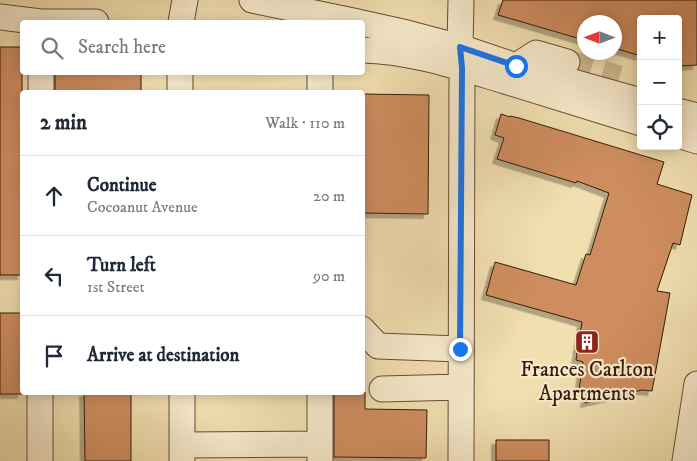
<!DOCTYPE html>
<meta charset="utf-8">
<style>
:root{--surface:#fff;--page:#f2f2f3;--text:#1f2937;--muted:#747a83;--line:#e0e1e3}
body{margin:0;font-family:"IM FELL DW Pica",serif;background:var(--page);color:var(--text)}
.controls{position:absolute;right:15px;top:15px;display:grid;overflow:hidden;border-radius:5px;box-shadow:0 2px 12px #0003}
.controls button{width:45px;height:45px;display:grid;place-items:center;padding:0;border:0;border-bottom:1px solid var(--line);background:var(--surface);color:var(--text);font:25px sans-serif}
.compass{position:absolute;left:577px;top:15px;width:45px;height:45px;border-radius:50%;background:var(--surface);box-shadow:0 2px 12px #0003;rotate:270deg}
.stop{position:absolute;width:15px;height:15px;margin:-11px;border:4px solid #1a73e8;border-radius:50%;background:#fff}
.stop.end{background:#1a73e8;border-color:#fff;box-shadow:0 1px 5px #0008}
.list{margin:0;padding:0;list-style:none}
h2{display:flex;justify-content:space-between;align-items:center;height:65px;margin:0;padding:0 20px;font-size:21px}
h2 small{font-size:16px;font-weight:400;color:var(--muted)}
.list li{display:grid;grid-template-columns:32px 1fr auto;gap:15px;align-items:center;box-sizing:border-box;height:80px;padding:0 20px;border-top:1px solid var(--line)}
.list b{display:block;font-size:19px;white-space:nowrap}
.list p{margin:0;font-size:16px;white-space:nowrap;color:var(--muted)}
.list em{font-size:16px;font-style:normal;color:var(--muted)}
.icon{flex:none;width:28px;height:28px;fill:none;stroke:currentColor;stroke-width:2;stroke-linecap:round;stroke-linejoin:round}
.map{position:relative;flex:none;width:697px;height:461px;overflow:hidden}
.search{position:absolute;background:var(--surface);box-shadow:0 2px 12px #0003;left:20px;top:20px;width:345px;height:55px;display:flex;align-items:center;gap:12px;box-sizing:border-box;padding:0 18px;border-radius:5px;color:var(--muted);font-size:19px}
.panel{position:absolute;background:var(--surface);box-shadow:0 2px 12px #0003;left:20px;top:90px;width:345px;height:305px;border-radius:5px}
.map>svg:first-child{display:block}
.building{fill:#ce8d5f;stroke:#381b0a;filter:url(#shadow)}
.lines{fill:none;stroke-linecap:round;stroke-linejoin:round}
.minor-tunnel{stroke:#ccb88f;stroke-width:25;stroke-dasharray:25 12;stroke-linecap:butt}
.minor-casing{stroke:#664c34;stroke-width:27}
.minor{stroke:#f6eacc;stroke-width:25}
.route{stroke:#1a73e8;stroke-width:6}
.labels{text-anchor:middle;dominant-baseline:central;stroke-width:4.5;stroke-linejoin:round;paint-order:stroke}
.poi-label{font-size:21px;fill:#381b0a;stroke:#f6eacc}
</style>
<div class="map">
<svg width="697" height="461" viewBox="0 0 697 461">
<defs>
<filter id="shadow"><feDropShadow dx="-4.5" dy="4.5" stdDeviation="0" flood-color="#0004"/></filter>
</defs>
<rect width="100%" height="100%" fill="#f1dfb0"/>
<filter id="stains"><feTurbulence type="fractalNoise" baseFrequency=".004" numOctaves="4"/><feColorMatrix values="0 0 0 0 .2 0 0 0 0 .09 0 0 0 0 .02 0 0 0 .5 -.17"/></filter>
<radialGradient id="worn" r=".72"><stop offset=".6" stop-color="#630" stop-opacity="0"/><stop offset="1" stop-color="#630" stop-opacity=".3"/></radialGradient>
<path class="building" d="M503 0H697V65L678 66V19H641V56L614 48V22H584V40L498 15Z
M0 47H22V275H0Z
M55 72H141V92H55Z
M362 94 429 95 428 214 362 213Z
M501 114 510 117V116L519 118 664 162 657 184 692 195 680 245 673 243 657 291 670 293 652 391 642 390 585 403 588 391 579 390 583 362 576 360 582 322 486 295 495 262 576 285 586 254 590 255 609 193 577 181 576 183 497 159 504 138 495 135Z
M0 313H22V394H0Z
M84 392H131V461H85Z
M334 392H365V409L427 410 426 458 334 457Z
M496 440H549V461H496Z"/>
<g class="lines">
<path class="minor-tunnel" d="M567 62 619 78"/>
<defs>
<path id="minor" d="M252 0 358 22
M0 17 41 22H96
M181 22 185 0
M362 23 407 33 460 47 516 66 641 101
M362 50C411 51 458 67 505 81 550 95 595 109 641 123
M516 66 536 53 567 62
M180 72V92
M41 92V72
M320 92V72
M678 111 697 116
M678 135 697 141
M362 329 378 346 460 349
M382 389 460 387
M182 392V461
M320 392V461
M182 445 320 444
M40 461V392
M461 461 462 68 460 47 461 0
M685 461 697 384"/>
</defs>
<use href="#minor" class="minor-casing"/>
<use href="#minor" class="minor"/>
</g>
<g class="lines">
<path class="route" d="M460 349 462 68 460 47 516 66"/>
</g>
<defs>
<symbol id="building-square" viewBox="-11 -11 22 22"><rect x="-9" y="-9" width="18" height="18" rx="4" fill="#8f2418" stroke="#f6eacc"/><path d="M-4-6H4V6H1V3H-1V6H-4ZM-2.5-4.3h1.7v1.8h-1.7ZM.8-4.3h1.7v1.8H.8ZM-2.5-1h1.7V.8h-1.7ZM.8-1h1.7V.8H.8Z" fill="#fff"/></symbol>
</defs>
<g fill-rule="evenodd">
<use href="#building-square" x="573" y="328" width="28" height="28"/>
</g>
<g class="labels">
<g class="poi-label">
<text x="587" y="370">Frances Carlton<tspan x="587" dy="24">Apartments</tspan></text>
</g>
</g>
<rect width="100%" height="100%" filter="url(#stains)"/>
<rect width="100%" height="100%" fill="url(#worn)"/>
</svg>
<div class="controls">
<button>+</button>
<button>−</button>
<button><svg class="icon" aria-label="locate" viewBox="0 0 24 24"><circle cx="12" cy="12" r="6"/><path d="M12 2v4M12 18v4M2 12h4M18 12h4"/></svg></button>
</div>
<svg class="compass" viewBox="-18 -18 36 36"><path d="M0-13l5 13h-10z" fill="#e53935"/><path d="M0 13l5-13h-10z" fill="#747a83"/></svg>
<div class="stop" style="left:516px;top:66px"></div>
<div class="stop end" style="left:460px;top:349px"></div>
<div class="search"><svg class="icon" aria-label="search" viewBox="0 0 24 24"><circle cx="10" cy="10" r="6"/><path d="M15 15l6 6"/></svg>Search here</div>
<section class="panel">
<h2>2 min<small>Walk · 110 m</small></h2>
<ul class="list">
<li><svg class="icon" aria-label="ahead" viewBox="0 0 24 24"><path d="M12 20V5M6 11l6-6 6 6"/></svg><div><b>Continue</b><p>Cocoanut Avenue</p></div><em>20 m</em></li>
<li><svg class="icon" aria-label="left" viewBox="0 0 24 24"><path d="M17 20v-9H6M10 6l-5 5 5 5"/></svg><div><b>Turn left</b><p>1st Street</p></div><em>90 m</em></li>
<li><svg class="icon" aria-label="arrive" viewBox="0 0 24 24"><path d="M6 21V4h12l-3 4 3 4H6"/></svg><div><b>Arrive at destination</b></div></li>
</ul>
</section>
</div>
